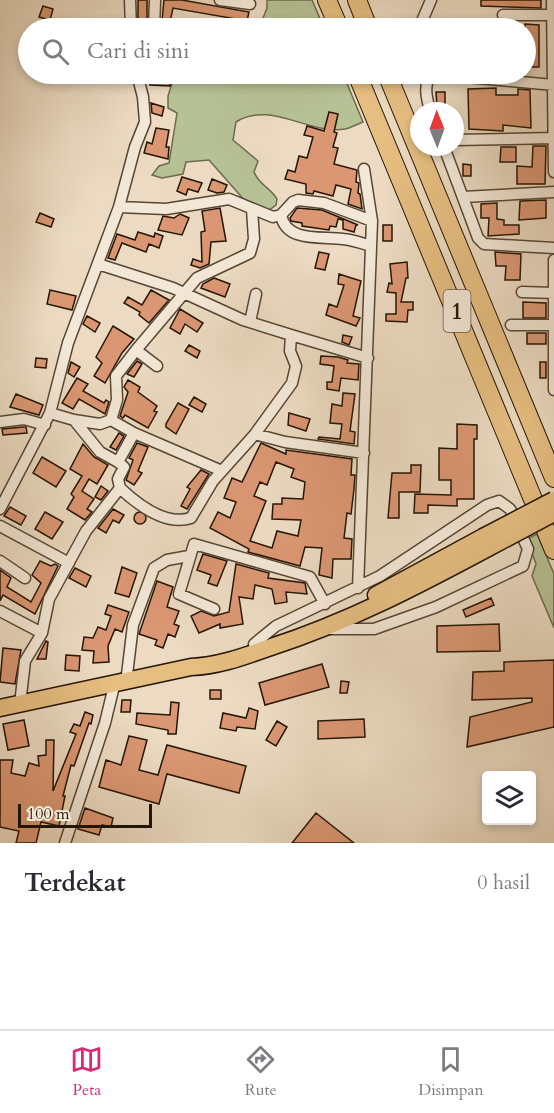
<!DOCTYPE html>
<html lang="id">
<style>
:root{--surface:#fff;--page:#f2f2f3;--text:#2b2b33;--muted:#7c7c81;--line:#e1e1e2;--accent:#db2777}
body{margin:0;font-family:Cardo,serif;background:var(--page);color:var(--text)}
.controls{position:absolute;right:18px;bottom:18px;display:grid;overflow:hidden;border-radius:6px;box-shadow:0 3px 9px #0003}
.controls button{width:54px;height:54px;display:grid;place-items:center;padding:0;border:0;border-bottom:2px solid var(--line);background:var(--surface);color:var(--text);font:30px sans-serif}
.compass{position:absolute;left:410px;top:102px;width:54px;height:54px;border-radius:50%;background:var(--surface);box-shadow:0 3px 9px #0003;rotate:359deg}
.scale{position:absolute;left:18px;bottom:15px;width:134px;box-sizing:border-box;padding-left:6px;border:3px solid #251503;border-top:0;font-size:16px;line-height:21px;white-space:nowrap;color:#251503;-webkit-text-stroke:4px #f3e8d7;paint-order:stroke}
.list{margin:0;padding:0;list-style:none}
h2{display:flex;justify-content:space-between;align-items:center;height:78px;margin:0;padding:0 24px;font-size:26px}
h2 small{font-size:20px;font-weight:400;color:var(--muted)}
.icon{flex:none;width:33px;height:33px;fill:none;stroke:currentColor;stroke-width:2;stroke-linecap:round;stroke-linejoin:round}
.map{position:relative;flex:none;width:554px;height:843px;overflow:hidden}
.search{position:absolute;background:var(--surface);box-shadow:0 3px 9px #0003;left:18px;right:18px;top:18px;height:66px;display:flex;align-items:center;gap:15px;box-sizing:border-box;padding:0 21px;border-radius:33px;color:var(--muted);font-size:22px}
.sheet{height:186px;background:var(--surface)}
nav{display:flex;justify-content:space-around;align-items:center;box-sizing:border-box;height:84px;border-top:2px solid var(--line);background:var(--surface);font-size:16px;color:var(--muted)}
nav a{display:grid;justify-items:center;gap:3px}
nav .on{color:var(--accent)}
.map>svg:first-child{display:block}
.green{fill:#b6c195;stroke:#6e6b4c;stroke-width:1.5}
.building{fill:#db9773;stroke:#251503;stroke-width:1.5;fill-rule:evenodd}
.lines{fill:none;stroke-linecap:round;stroke-linejoin:round}
.street-casing{stroke:#574633;stroke-width:13}
.primary-casing{stroke:#251503;stroke-width:19}
.highway-casing{stroke:#251503;stroke-width:20}
.street{stroke:#f3e8d7;stroke-width:10}
.primary{stroke:#e6be81;stroke-width:16}
.highway{stroke:#e6be81;stroke-width:18}
.primary-bridge-casing{stroke:#251503;stroke-width:19;stroke-linecap:butt}
.primary-bridge{stroke:#e6be81;stroke-width:16}
.labels{text-anchor:middle;dominant-baseline:central;stroke-width:4.5;stroke-linejoin:round;paint-order:stroke}
.shield{fill:#f3e8d7;stroke:#635443;stroke-width:1.5}
.shield-label{font-size:24px;font-weight:bold;fill:#251503}
</style>
<div class="map">
<svg width="554" height="843" viewBox="0 0 554 843">
<rect width="100%" height="100%" fill="#ecdbc2"/>
<filter id="stains"><feTurbulence type="fractalNoise" baseFrequency=".00333" numOctaves="4"/><feColorMatrix values="0 0 0 0 .2 0 0 0 0 .09 0 0 0 0 .02 0 0 0 .5 -.17"/></filter>
<radialGradient id="worn" r=".72"><stop offset=".6" stop-color="#630" stop-opacity="0"/><stop offset="1" stop-color="#630" stop-opacity=".3"/></radialGradient>
<path class="green" d="M267 0H312L324 28H259L267 8Z
M175 74H258L267 80 271 74H343L363 122C357 124 351 128 345 129 309 135 270 100 236 122L233 140 258 161 254 172C259 185 271 188 277 199L276 205 268 211 247 203 209 160 186 162 183 174 162 178 152 175 159 166 169 163 177 113 168 108V96Z
M537 534 554 574V628L532 576 536 564 527 539Z"/>
<path class="building" d="M138 0H147V21L138 19Z
M164 0H182L249 12 247 21 173 8 170 22 162 21Z
M481 0H541V8L481 6Z
M43 6 53 9 50 20 39 17Z
M447 19 476 20V28H447Z
M525 24 539 25V67H525Z
M150 74H171L170 86 150 85Z
M496 88V95H518V89L530 90 531 128 503 125V131L469 129 468 89Z
M436 92H445V107H437Z
M151 103 164 107 162 116 152 113Z
M329 112 338 114 334 132 337 133 333 147 338 148 334 164 357 170 356 182 359 183 358 193 360 194 362 209 348 204 351 189 336 185 333 196 314 191 313 194 306 193V184L285 179 288 170 295 172 299 156 307 158 313 137 304 135 307 126 324 131Z
M156 128 169 130 166 147H169L168 159 144 153 147 142 152 144Z
M533 146H546L545 184H517V166L532 167Z
M501 147H516V162H500Z
M463 164 471 165V176H463Z
M182 177 202 183 198 192 188 189 186 195 177 191Z
M212 179 227 185 224 192 217 193 208 190Z
M546 200V218L519 220 520 201Z
M497 203V219L504 220V225H519V234L488 236 489 218H481V204Z
M220 208 226 241 211 242 209 264 200 268 191 265 193 259 202 262 201 232 205 231 202 211Z
M297 208 322 210 358 225H356L354 232 343 229V220L338 219 336 227 330 226 329 230 302 226V223L291 221 290 218Z
M40 213 54 219 51 227 36 222Z
M180 214 189 218 182 235 158 230 163 216 174 218Z
M383 225H392V241H383Z
M138 232 154 237 155 233 163 236 159 248 149 244 146 252 122 243 115 260 108 258 117 234 135 240Z
M319 252 329 254 325 270 315 268Z
M495 252 521 254 520 280H505L506 266H496Z
M407 262 408 278H406L401 302H413V310H408L407 322 386 321V314H396V293L387 292 389 283 392 284 390 264Z
M339 274 361 281 353 316 360 318 356 326 326 315 329 304 337 307 344 285 338 284Z
M214 278 230 284 225 297 201 288 203 284Z
M50 290 76 296 72 310 47 304Z
M151 290 169 300 149 323 139 315 140 312 124 303 128 297 142 305Z
M523 302 546 303V318H523Z
M180 309 203 323 197 332 185 324 180 334 170 328Z
M87 316 100 323 95 332 83 324Z
M113 326 134 339 122 353 105 383 94 376 102 363 96 357Z
M527 333H546V344H527Z
M343 335 352 337 349 345 342 342Z
M189 345 200 351 197 358 185 351Z
M321 356 338 357 348 360 347 363 359 364 358 380 341 378 339 391 327 389V382H332L334 366 320 364Z
M36 358 47 359 46 368 35 367Z
M137 361 142 364 134 377 127 374Z
M71 362 80 367 74 377 68 373Z
M540 362H546V378H540Z
M77 378 88 384 83 391 104 403 106 400 109 402 105 414 79 399 73 409 62 403Z
M128 380 140 387 138 392 157 406 154 411 157 412 148 428 125 415 123 418 120 416 128 392 124 387Z
M343 393 355 394 350 431 355 432 354 444 318 439 319 437 340 439 342 424 330 423 332 404 342 406Z
M16 394 43 405 39 415 10 407Z
M194 397 206 404 202 412 189 405Z
M178 403 189 409 176 434 166 427V424Z
M289 413 310 419 306 431 288 425Z
M457 424 477 425V439H474V499H457V506L428 505V513H414L415 494 451 495V480H439V448L457 449Z
M23 427H26L27 433 3 435 2 429Z
M119 433 124 436 116 450 110 447Z
M137 443 148 447 138 471 142 473 134 485 126 480 133 460 129 458Z
M261 443 286 454V450L352 459 351 475H355L354 489 351 514 347 513 344 538 352 539 351 559H333L332 578 319 575 322 548 305 547 300 566 248 552 249 549 210 528 218 512 230 518 236 502 224 498 232 478 242 482ZM276 462 294 469 291 477 305 482 303 499 282 498V504H273L272 519 301 520 298 536 277 531 272 548 250 541 266 501 254 496 260 482 267 485Z
M83 444 94 457 108 465 97 484 89 479 82 491 94 499 87 509 92 512 85 520 67 509 74 497 71 494 82 476 70 469Z
M42 457 66 471 56 487 33 473Z
M411 465H421L420 492H399V518H388L392 473H411Z
M201 470 209 474 187 509 181 506 190 489 187 487Z
M101 486 108 491 101 500 95 497Z
M10 507 26 516 21 525 4 516Z
M113 509 124 515 119 523 113 520 106 533 98 528Z
M45 512 63 522 52 539 35 529Z
M134 518a6 6 0 1 1 12 0a6 6 0 1 1-12 0Z
M203 554 227 561 217 586 208 583 211 575 197 570Z
M40 561 51 566 55 564 58 566 35 614 3 595 0 601V570L11 578 7 587 31 602 41 583 32 575Z
M236 564 269 573 268 578 305 583 307 594 286 592 287 602 275 604 272 589 255 585 253 599 239 597 243 624 220 628V624L199 633 191 616 201 611 214 616 229 612Z
M122 567 137 573 129 597 115 593Z
M75 568 91 576 86 587 69 578Z
M157 581 173 587 167 607 179 611 174 624 179 626 175 637 168 634 163 648 155 645 157 640 139 634Z
M491 598 494 605 466 617 463 610Z
M108 605 129 612 122 632 115 629 108 646 109 662 93 663 94 651 82 650 84 637 93 638 98 627 106 630 111 616 105 614Z
M499 624 500 651 437 652V626Z
M46 641 48 642 46 659H37Z
M3 648 21 650 15 684 0 682Z
M66 655 80 656 79 671 65 670Z
M554 660V727L467 747 470 717 532 702V698L472 700 473 672 504 671V662Z
M322 664 329 687 265 705 259 683Z
M341 681 349 682 347 693H340Z
M210 690H221V699H210Z
M122 700H131L130 712H121Z
M171 702 179 703 176 734H168V730L136 724 137 713 170 715Z
M249 708 258 711 255 729 237 727 236 731 220 728 223 713 246 718Z
M85 712 93 715 91 724 89 723 74 766 71 765 63 796H65L59 826 41 822 36 843H16L19 831 0 827V760H13L11 773 25 776 29 763 39 766 38 756 46 755V740H54L53 791 76 734 70 732 74 724 80 726Z
M364 719 365 737 318 739V721Z
M24 720 29 746 8 750 3 724Z
M277 721 287 727 276 746 266 740Z
M129 736 147 740 139 770 158 775 167 745 246 766 239 793 167 774 159 804 99 787 106 760 121 765Z
M85 808 113 818 111 827 102 825 99 835 78 829Z
M316 813 354 843H292Z"/>
<g class="lines">
<defs>
<path id="street" d="M130 0 131 28
M220 0 250 4
M552 0 554 172
M503 15H551
M130 25 146 28
M154 28 155 0
M419 28 431 0
M430 111C427 99 422 82 433 74L554 85
M455 140 554 138
M444 147 478 238 484 244 554 248
M463 197 554 192
M119 207 166 209 229 199 273 217 281 215 293 202 298 200 324 203 372 221
M281 215C286 243 322 236 343 239 353 240 362 243 371 246
M554 260V390
M98 264 173 288 243 320 291 335 290 351 296 366 292 383 255 434 213 481 191 518C166 526 138 505 120 488
M522 292 554 293
M250 322 256 294
M511 325H554
M291 335 368 358
M157 366 136 350 197 278 250 253 254 239 252 209
M50 413 74 420 100 452 118 462
M74 420 100 424 111 420
M0 422 24 419 45 425
M134 433 111 420 117 400 116 376 136 350
M255 434 285 442 364 453
M0 509 50 413 68 343 119 207 135 147 145 122 143 97 137 74
M0 526 69 563
M0 561 25 578
M358 588 372 221 364 169
M214 609 179 594 194 544 310 577 325 604
M0 611 42 633
M254 644 276 626 380 576 487 505 499 501 510 509 528 549 523 566 436 607 374 629H328
M126 683 133 625 154 568 167 560 189 556
M20 704 25 661 42 633 49 599 86 531 120 488 118 479 124 467 118 462 134 433 222 471
M65 843 105 723 114 686"/>
<path id="primary" d="M376 595 483 537
M0 708 191 667C219 666 245 656 271 647 348 622 417 586 488 548"/>
<path id="highway" d="M327 0 339 28
M357 0 368 28
M357 74 554 550
M387 74 554 478"/>
</defs>
<use href="#street" class="street-casing"/>
<use href="#primary" class="primary-casing"/>
<use href="#highway" class="highway-casing"/>
<use href="#street" class="street"/>
<use href="#primary" class="primary"/>
<use href="#highway" class="highway"/>
<defs>
<path id="primary-bridge" d="M483 537 554 500
M488 548 554 513"/>
</defs>
<use href="#primary-bridge" class="primary-bridge-casing"/>
<use href="#primary-bridge" class="primary-bridge"/>
</g>
<g class="labels">
<rect class="shield" x="443.5" y="290" width="27" height="42" rx="4.5"/>
<g class="shield-label">
<text x="457" y="311">1</text>
</g>
</g>
<rect width="100%" height="100%" filter="url(#stains)"/>
<rect width="100%" height="100%" fill="url(#worn)"/>
</svg>
<div class="controls">
<button><svg class="icon" aria-label="layers" viewBox="0 0 24 24"><path d="M12 4l9 5-9 5-9-5zM3 14l9 5 9-5"/></svg></button>
</div>
<svg class="compass" viewBox="-18 -18 36 36"><path d="M0-13l5 13h-10z" fill="#e53935"/><path d="M0 13l5-13h-10z" fill="#7c7c81"/></svg>
<div class="scale">100 m</div>
<div class="search"><svg class="icon" aria-label="search" viewBox="0 0 24 24"><circle cx="10" cy="10" r="6"/><path d="M15 15l6 6"/></svg>Cari di sini</div>
</div>
<section class="sheet">
<h2>Terdekat<small>0 hasil</small></h2>
<ul class="list">
</ul>
</section>
<nav>
<a class="on"><svg class="icon" aria-label="map" viewBox="0 0 24 24"><path d="M3 6l6-2 6 2 6-2v14l-6 2-6-2-6 2zM9 4v14M15 6v14"/></svg>Peta</a>
<a><svg class="icon" aria-label="directions" viewBox="0 0 24 24"><path d="M12 3l9 9-9 9-9-9zM9 14v-3h6M13 9l2 2-2 2"/></svg>Rute</a>
<a><svg class="icon" aria-label="saved" viewBox="0 0 24 24"><path d="M7 4h10v16l-5-4-5 4z"/></svg>Disimpan</a>
</nav>
